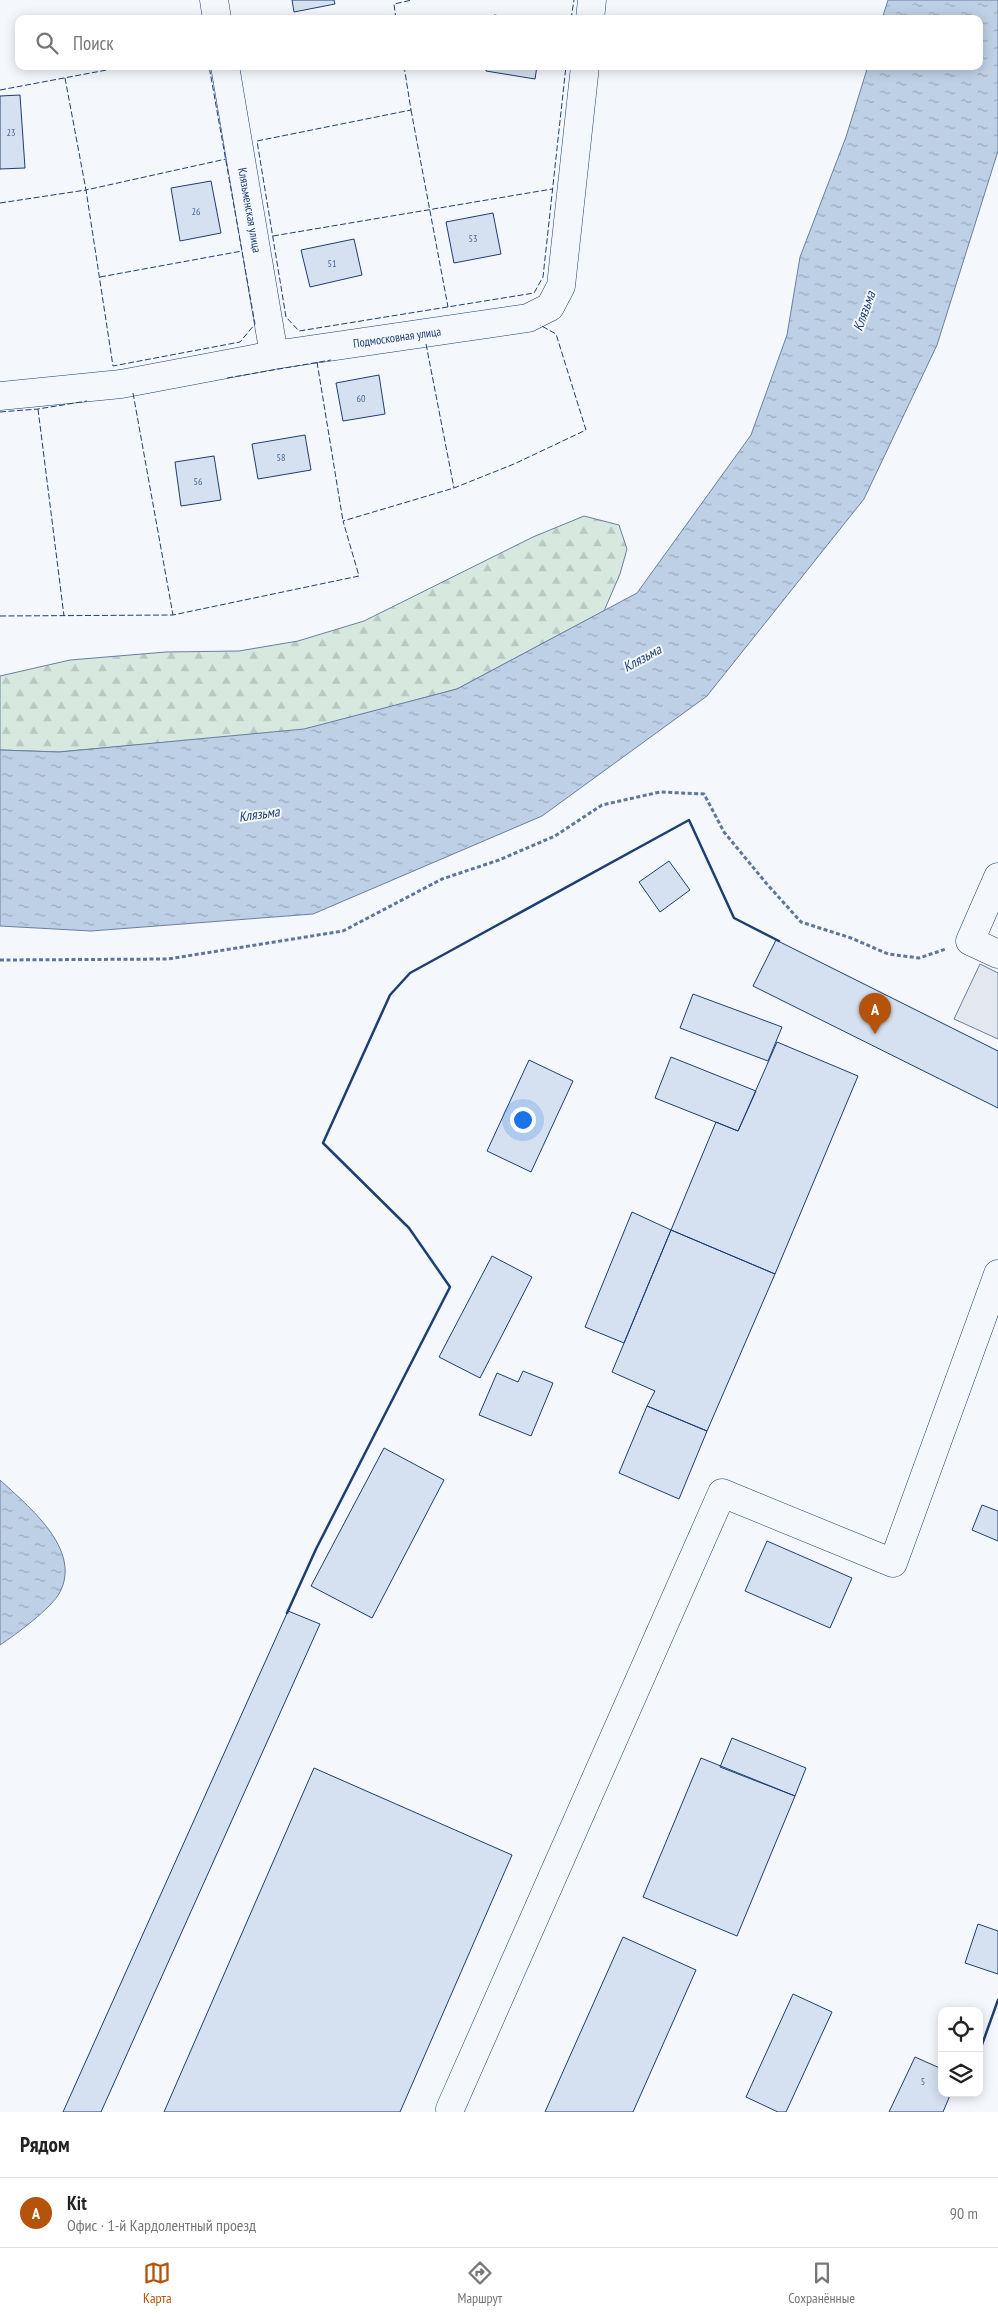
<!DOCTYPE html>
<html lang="ru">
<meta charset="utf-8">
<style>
:root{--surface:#fff;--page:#f6f6f6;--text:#222;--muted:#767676;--line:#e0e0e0;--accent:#b45309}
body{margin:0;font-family:"PT Sans Narrow",sans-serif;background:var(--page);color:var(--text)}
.controls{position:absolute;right:15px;bottom:15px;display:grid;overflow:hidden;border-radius:10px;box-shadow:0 2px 12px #0003}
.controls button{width:45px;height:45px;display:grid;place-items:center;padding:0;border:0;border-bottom:1px solid var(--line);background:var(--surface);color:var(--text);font:25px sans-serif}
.you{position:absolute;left:522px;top:1119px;width:18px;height:18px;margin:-12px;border:4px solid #fff;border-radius:50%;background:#1a73e8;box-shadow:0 0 0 8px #1a73e833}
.badge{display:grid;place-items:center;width:32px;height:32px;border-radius:50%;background:var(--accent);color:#fff;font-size:16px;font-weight:700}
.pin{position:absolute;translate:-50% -41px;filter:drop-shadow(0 1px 2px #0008)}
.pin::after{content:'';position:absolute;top:26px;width:18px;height:15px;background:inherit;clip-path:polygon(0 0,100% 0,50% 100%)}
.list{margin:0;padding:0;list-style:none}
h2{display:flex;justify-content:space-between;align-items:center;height:65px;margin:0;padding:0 20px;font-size:21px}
h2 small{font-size:16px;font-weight:400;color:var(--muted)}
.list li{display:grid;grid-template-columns:32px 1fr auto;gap:15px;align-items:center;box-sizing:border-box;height:70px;padding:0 20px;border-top:1px solid var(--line)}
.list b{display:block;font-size:19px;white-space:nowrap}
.list p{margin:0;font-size:16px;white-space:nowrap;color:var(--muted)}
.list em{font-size:16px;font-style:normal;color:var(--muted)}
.icon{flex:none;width:28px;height:28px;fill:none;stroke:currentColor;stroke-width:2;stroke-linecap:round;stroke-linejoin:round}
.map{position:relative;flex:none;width:998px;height:2112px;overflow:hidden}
.search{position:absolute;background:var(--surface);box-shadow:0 2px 12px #0003;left:15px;right:15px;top:15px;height:55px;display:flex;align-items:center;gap:12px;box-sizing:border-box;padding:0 18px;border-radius:10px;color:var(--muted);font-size:19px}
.sheet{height:135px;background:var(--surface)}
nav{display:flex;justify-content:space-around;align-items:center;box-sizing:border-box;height:70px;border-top:1px solid var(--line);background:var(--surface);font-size:14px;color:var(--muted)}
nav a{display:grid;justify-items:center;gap:2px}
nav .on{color:var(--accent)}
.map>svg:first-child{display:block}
.forest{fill:url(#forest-firs);stroke:#687fa3}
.parking{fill:#e3e8f0;stroke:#687fa3}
.water{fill:url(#water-ripples);stroke:#687fa3}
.building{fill:#d5e0f0;stroke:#1d3f73}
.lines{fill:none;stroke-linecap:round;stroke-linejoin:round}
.minor-casing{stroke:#1d3f73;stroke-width:29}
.path{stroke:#5e769c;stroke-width:3;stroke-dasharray:4 2.5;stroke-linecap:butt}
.minor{stroke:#f4f7fb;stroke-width:28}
.fence{stroke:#1d3f73;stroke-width:1;stroke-dasharray:6 2.5;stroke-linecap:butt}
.wall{stroke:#1d3f73;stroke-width:2.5}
.labels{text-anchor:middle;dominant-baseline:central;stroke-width:4;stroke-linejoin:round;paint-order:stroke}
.number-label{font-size:10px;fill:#4b6792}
.street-label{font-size:12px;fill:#1d3f73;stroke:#f4f7fb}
.water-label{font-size:14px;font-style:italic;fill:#1d3f73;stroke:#f4f7fb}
</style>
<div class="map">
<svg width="998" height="2112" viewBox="0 0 998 2112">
<defs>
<pattern id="forest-firs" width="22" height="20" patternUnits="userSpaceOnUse" patternTransform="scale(1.25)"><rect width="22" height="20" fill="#d7e8df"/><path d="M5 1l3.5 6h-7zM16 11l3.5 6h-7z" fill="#b8c8c3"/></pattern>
<pattern id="water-ripples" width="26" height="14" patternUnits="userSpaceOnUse" patternTransform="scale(1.25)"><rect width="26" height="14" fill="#bed0e5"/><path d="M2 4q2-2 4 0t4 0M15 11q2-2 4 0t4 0" fill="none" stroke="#9aaabe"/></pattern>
</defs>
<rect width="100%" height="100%" fill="#f4f7fb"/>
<path class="forest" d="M584 516 619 525 627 549 620 574 604 611 457 689 304 730 59 752 0 750V676L70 660 166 652 239 651 298 641 364 621 533 537Z"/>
<path class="parking" d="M980 964 998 973V1039L954 1019Z"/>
<path class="water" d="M888 0H998V151L937 345 864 499 707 696 542 816 313 914 91 931 0 926V750L59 752 304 729 457 689 637 593 751 435 787 335 800 257 846 137 868 66H979V19H882Z
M0 1480C28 1506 82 1549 60 1592 52 1608 15 1635 0 1645Z"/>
<path class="building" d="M292 0H334L335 4 294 12Z
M494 15 521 19H494Z
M486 66H537L535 79 486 71Z
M20 95 25 168 0 169V96Z
M211 181 221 233 180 241 171 188Z
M493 213 501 254 454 263 446 222Z
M354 239 362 275 310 287 301 250Z
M379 375 385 414 343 421 336 383Z
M305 435 311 470 258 479 252 444Z
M214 456 221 500 181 506 175 462Z
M669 861 690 890 660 912 639 882Z
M776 940 998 1051V1108L753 986Z
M693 994 782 1027 768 1061 680 1028Z
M777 1042 858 1076 775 1274 671 1230 716 1122 738 1131Z
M671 1057 756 1091 738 1131 655 1098Z
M529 1060 573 1081 531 1172 487 1151Z
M632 1212 671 1230 624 1343 585 1327Z
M671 1230 775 1274 707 1431 647 1406 655 1391 612 1372Z
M492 1256 532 1277 480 1378 439 1357Z
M523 1371 553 1383 531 1436 479 1415 497 1373 518 1382Z
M647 1406 707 1431 679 1499 619 1473Z
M384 1448 444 1480 372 1618 311 1586Z
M982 1505 998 1511V1541L972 1530Z
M767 1541 852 1578 830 1628 745 1591Z
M288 1611 320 1624 101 2112H63Z
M732 1738 806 1768 795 1796 720 1767Z
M701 1758 795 1796 737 1936 643 1897Z
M314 1768 512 1855 400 2112H164Z
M978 1924 998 1931V1974L965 1963Z
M623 1937 696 1970 633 2112H545Z
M793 1994 832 2012 786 2112H778L746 2097Z
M915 2057 942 2069V2093H951L943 2112H889Z"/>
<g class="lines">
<defs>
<path id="minor" d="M214 0 217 19
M590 19 592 0
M225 66 274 355
M0 396 121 384 274 355 528 318 550 307 561 286 585 66
M998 877 970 941 998 954
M450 2109 722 1493 893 1563 998 1274"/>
</defs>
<use href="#minor" class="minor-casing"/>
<path class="path" d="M0 960 168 959 343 931 442 879 499 860 555 836 602 805 660 792 704 794 724 832 766 883 801 922 851 938 888 954 919 958 946 949"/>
<use href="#minor" class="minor"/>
<path class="fence" d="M396 19 394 4 412 0
M571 19 574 0
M404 66 411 110 257 141 286 317 299 331 534 293 543 277 566 66
M65 78 86 190 226 159
M0 90 128 66
M411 110 448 307
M0 203 86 190 113 366 240 342 255 324 209 66
M273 236 552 189
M100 277 242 251
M426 344 454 488
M317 362 343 521
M227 378 331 360
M133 393 173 615
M38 409 64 616
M0 412 38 409 87 401
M0 616 173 615 359 576 343 521 454 488 514 464 586 430 556 334 540 325"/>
<path class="wall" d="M287 1613 316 1549 450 1287 409 1228 323 1143 390 995 410 973 689 820 734 918 779 941
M979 2053 998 2000"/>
</g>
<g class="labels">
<g class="number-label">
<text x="11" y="132">23</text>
<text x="196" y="211">26</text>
<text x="473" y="238">53</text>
<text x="332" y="263">51</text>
<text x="361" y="398">60</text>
<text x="281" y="457">58</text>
<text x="198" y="481">56</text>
<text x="923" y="2081">5</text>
</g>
<g class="street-label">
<text transform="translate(250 210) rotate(80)">Клязьменская улица</text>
<text transform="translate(397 337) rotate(-8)">Подмосковная улица</text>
</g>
<g class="water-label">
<text transform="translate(864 311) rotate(-70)">Клязьма</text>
<text transform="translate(642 658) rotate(-29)">Клязьма</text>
<text transform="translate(259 814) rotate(-8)">Клязьма</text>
</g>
</g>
</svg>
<div class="controls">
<button><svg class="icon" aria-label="locate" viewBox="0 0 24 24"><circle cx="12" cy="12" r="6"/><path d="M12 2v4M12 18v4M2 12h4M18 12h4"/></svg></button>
<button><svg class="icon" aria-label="layers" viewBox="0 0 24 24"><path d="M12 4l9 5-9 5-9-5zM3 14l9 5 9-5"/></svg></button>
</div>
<div class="you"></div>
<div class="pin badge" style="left:875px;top:1034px">A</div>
<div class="search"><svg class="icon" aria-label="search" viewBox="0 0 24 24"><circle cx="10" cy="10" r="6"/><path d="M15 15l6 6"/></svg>Поиск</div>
</div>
<section class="sheet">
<h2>Рядом<small></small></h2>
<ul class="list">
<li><span class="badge">A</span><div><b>Kit</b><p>Офис · 1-й Кардолентный проезд</p></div><em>90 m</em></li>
</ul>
</section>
<nav>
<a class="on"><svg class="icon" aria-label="map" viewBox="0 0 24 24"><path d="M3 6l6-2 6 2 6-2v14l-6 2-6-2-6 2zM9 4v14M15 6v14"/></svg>Карта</a>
<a><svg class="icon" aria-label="directions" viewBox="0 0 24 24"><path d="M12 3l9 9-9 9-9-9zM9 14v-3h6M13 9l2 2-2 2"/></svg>Маршрут</a>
<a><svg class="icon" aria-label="saved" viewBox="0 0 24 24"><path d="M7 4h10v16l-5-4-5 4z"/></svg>Сохранённые</a>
</nav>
